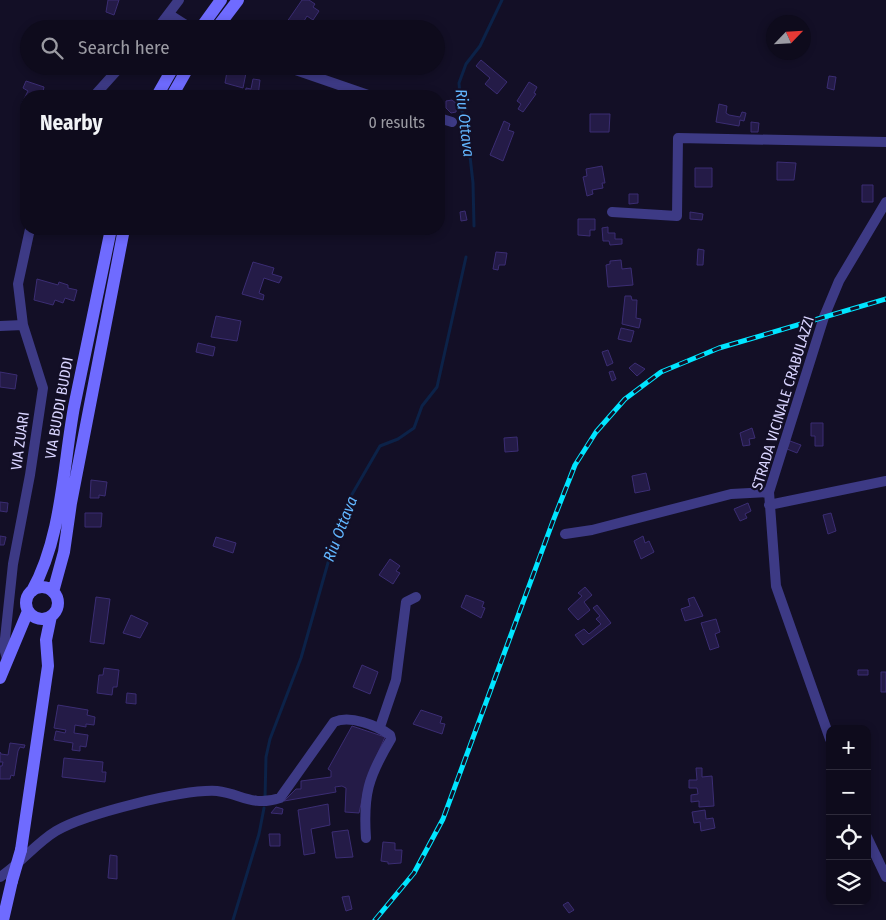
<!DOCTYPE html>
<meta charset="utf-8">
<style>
:root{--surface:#0e0b1c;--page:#171425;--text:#f1f3f6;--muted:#9b9ba3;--line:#2e2b3b}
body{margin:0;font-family:"Fira Sans Condensed",sans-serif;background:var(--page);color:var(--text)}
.controls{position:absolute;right:15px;bottom:15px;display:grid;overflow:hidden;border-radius:10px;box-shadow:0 2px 8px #0003}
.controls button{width:45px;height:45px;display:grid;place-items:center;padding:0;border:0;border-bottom:1px solid var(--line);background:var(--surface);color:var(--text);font:25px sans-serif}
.compass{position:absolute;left:766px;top:15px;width:45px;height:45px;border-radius:50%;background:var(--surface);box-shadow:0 2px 8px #0003;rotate:65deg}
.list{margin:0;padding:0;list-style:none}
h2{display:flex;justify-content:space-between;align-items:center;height:65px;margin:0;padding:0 20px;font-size:21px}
h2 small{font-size:16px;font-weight:400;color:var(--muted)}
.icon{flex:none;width:28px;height:28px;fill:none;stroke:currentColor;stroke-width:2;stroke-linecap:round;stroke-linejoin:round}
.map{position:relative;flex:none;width:886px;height:920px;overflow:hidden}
.search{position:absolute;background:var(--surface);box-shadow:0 2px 8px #0003;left:20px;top:20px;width:425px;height:55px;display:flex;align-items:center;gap:12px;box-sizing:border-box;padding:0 18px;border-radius:28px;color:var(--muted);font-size:19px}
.panel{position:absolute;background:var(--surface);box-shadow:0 2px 8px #0003;left:20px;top:90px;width:425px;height:145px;border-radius:20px}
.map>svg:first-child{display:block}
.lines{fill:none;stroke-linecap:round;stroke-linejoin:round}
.stream{stroke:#0c2248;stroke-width:3}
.building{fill:#241b47;stroke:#3b2d73}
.street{stroke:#3d3a85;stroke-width:10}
.secondary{stroke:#6f6bff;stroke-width:12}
.rail-casing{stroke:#00e5ff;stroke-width:5}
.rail{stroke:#130f26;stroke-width:3;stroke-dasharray:9;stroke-linecap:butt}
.secondary-bridge{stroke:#6f6bff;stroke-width:12}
.labels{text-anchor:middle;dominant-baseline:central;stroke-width:4.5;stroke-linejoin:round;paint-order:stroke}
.street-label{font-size:15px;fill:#d9d4ff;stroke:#130f26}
.water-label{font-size:16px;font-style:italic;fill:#62b6ff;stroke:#130f26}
</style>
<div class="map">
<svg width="886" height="920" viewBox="0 0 886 920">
<rect width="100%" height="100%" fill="#130f26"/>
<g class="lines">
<path class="stream" d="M474 226 473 183 466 121 461 109 459 83 466 64 480 46 502 0
M265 798 266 757 270 739 301 658 337 531 347 503 380 446 398 439 414 428 422 406 437 387 466 257
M233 920 259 834 264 808"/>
</g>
<path class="building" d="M108 0H119L114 15 106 12Z
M302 0H309L315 4 313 7 319 11 313 20 307 16 299 29H282Z
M481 60 507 82 497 94 485 84 490 78 476 66Z
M228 66 247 68 243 88 225 83Z
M829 76 836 77 834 90 827 88Z
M253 79 260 80 258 96H245L246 88 251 89Z
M26 81 44 87 42 96H26V105L22 103 28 91 23 88Z
M529 82 537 87 534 93 536 94 523 112 518 109 521 104 517 101Z
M452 100 457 104 456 112 451 113 446 108V101Z
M719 104 727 106 726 113 729 115 740 117 742 112 746 113 744 121 740 120 739 126 716 122Z
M590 114H610L609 132H590Z
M504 121 510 124 508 130 514 132 503 161 490 155Z
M751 122 759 123 758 132H751Z
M777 162 796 163 794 180H777Z
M602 166 605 183H602L603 188 592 190 593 194 587 196 583 177 587 176 586 169Z
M695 168H712V187H695Z
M862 185H873V202H862Z
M629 194H638V203L629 204Z
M465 211 467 220 461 221 460 212Z
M690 212 703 214 702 220 690 219Z
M578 219H595V230H590V236L578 235Z
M608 227V233H615V239H622V244L610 245 609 241H603L602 228Z
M698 249 704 250 703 265H697Z
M496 252 507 253 505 265H499L498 270 493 269Z
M621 260 622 269 631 268 633 285 608 287 606 265 610 264V261Z
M253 262 274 268 272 274 282 277 279 283 264 278 259 293 264 295 263 300 242 294Z
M37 279 58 285 59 282 68 285V288L77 290 74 301 65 298 63 303 55 300 53 305 34 300Z
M625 296H631L632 300H637L636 318 641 319 639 328 622 324Z
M216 316 241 321 237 341 211 337Z
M621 328 634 331 631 342 618 339Z
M198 343 215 347 213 356 196 352Z
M608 350 613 363 607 366 602 352Z
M635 363 645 369 637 376 629 368Z
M613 371 616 379 612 381 609 372Z
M0 372 17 375 15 389 0 387Z
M811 423H823V446H815V436H811Z
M752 428 755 438 749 439 750 445 743 446 740 433Z
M517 437 518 451 505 452 504 438Z
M790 441 801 445 797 453 787 449Z
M646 473 650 490 635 493 632 476Z
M91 480 107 482 105 496 99 495V498H90Z
M0 502 8 503 7 512 0 511Z
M748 503 751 511 745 514 747 518 740 521 734 509Z
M85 513H102L101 527H85Z
M831 513 836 531 828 534 823 515Z
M0 536 6 537 4 545H0Z
M643 536 645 543 649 541 654 552 641 559 634 541Z
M216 537 236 543 233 553 213 546Z
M390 559 400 566 396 571 400 573 393 584 379 575Z
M585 587 592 595 584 602 590 610 578 620 568 609 582 596 578 593Z
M466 595 484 602 482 607 485 608 481 618 461 607Z
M96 597 110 599 104 644 90 642Z
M694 597 703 616 685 621 681 609 690 606 688 599Z
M597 605 611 623 583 645 575 635 584 629 589 634 601 624 596 619 600 616 593 608Z
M131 615 148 623 140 638 123 633Z
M716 619 720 632 715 634 719 647 710 650 701 623Z
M362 665 378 672 370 694 353 687Z
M104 668 119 670 117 687H113L112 695 97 693 99 675H103Z
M858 670H868V675H858Z
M881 672H886V692H881Z
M127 693 136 694V704L126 703Z
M58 705 88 710 87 715 95 717 94 725 86 724V727L75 725 74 733 88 735 86 747 80 746V751L72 750 73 743 54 740 56 731 65 733 66 730 54 728Z
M421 710 442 717 440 723 445 724 442 734 413 724Z
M352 726 385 737 367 778 359 813 345 812 346 788 342 786 335 787 336 792 284 801 296 789H301V781L331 777V771L328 769Z
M10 743 25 745 24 748 20 747 18 751 14 776 11 775 10 779H0V766H2L3 762H0V752L1 754 8 755Z
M64 758 103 762 102 772H106L105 782 62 777Z
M696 768H702V777L712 776 714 806 699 807V801L691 802V795L698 794 697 788H689V780H697Z
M328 804 330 825 311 829 315 853 304 855 298 810Z
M276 807 283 809 282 814 271 813Z
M705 810 706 819 713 818 715 828 701 831 700 822 694 823 692 812Z
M348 830 353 857 336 858 332 832Z
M269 834H280V846H270Z
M383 842 395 843V850H402L401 863 388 864V862L381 861Z
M110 855 117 856V879L108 878Z
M349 896 352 909 346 911 342 897Z
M568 902 574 910 569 913 563 905Z"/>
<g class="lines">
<path class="street" d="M170 15 192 29
M157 29 179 0
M284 66 371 96
M94 96 121 66
M439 118 452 122
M612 212 677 216 678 138 886 142
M0 326 23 325
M769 505 886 481
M565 534 592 530 731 494 769 492
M7 659 4 648 13 564 30 475 43 388 23 325 18 284 30 229
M380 727 396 680 406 602 416 597
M830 739 776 586 769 492 824 317 839 281 886 202
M867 837 886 877
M0 877C20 864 36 843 56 831 85 814 183 789 217 791 242 794 252 807 280 798L334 722C350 715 376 725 390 735L391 739C368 777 363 795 366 838"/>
<path class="secondary" d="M200 29 221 0
M216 29 238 0
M157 96 174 66
M172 96 189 66
M26 603a16 16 0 1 1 32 0a16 16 0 1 1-32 0Z
M32 591C62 537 63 467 74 407 86 348 99 288 111 229
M53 592 64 552 71 503 124 229
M0 678 28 611
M21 850 48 666 46 640 51 616
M3 920 12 881"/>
<defs>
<path id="rail" d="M375 920 414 873 443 819 553 521 575 465 596 432 625 399 661 372 719 348 886 299"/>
</defs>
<use href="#rail" class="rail-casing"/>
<use href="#rail" class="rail"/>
<path class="secondary-bridge" d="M12 881 21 850"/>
</g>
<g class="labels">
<g class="street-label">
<text transform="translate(783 403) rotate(-73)">STRADA VICINALE CRABULAZZI</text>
<text transform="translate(59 408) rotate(-80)">VIA BUDDI BUDDI</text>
<text transform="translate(20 441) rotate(-82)">VIA ZUARI</text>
</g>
<g class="water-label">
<text transform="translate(465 123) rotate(83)">Riu Ottava</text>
<text transform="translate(340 529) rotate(-69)">Riu Ottava</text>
</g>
</g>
</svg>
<div class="controls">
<button>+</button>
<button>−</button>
<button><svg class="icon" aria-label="locate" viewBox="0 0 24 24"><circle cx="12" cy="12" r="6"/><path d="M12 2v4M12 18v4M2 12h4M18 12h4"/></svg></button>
<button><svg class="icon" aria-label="layers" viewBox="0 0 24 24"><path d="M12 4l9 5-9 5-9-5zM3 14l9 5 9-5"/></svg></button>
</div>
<svg class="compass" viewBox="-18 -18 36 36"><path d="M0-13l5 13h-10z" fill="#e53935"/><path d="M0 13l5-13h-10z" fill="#9b9ba3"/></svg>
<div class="search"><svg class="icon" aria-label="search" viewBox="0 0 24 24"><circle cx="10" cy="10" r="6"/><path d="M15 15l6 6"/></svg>Search here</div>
<section class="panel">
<h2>Nearby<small>0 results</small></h2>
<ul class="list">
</ul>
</section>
</div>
